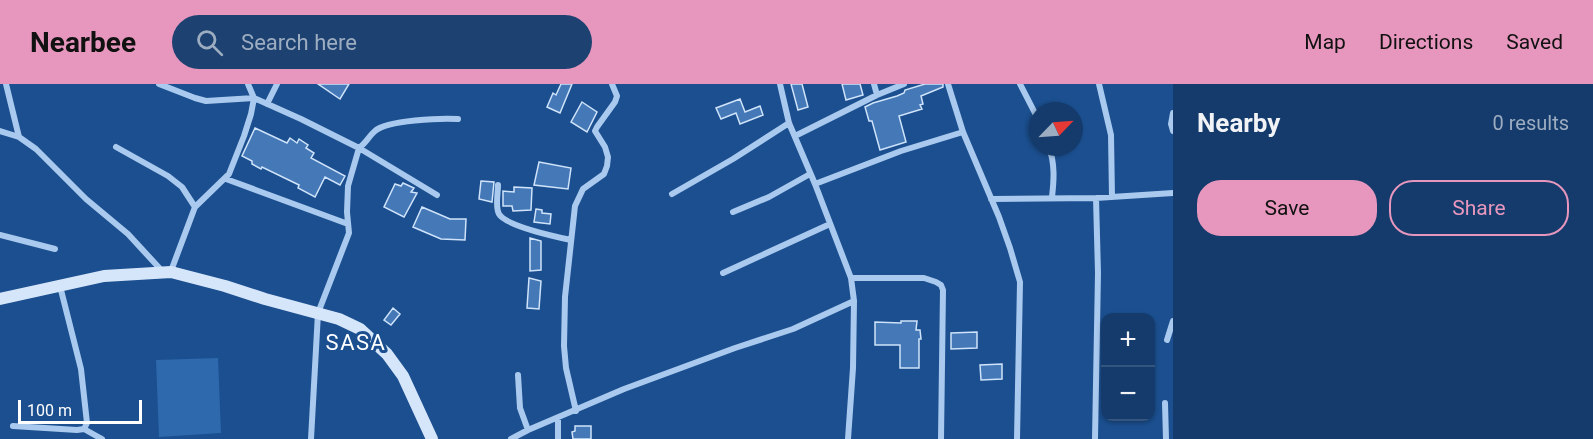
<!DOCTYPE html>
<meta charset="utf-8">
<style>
:root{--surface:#143b6b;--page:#1d4271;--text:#f1f3f6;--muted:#9dadc1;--line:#33557e;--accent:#e797bd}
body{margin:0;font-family:Roboto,sans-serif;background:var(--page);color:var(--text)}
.controls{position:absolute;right:18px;bottom:18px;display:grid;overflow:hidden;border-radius:12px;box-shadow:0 2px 4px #0004}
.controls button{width:54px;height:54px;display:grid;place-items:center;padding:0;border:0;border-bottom:2px solid var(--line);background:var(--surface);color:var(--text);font:30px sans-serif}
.compass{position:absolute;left:1029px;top:18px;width:54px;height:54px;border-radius:50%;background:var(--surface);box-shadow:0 2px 4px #0004;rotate:65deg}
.scale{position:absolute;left:18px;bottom:15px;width:124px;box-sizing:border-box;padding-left:6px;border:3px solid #fff;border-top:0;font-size:16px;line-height:21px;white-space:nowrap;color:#fff;-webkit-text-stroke:4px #1b4f8f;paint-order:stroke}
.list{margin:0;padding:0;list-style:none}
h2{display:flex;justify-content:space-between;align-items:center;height:78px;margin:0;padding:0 24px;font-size:26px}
h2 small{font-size:20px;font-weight:400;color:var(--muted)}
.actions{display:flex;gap:12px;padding:18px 24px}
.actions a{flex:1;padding:14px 0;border:2px solid var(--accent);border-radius:24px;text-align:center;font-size:21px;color:var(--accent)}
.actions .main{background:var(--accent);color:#111}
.icon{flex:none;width:33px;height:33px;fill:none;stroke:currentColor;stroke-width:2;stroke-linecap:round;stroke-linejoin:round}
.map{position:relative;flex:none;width:1173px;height:355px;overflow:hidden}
header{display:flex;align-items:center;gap:36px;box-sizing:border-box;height:84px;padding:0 30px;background:var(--accent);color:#111}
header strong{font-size:28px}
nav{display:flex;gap:33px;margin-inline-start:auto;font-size:21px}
.search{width:420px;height:54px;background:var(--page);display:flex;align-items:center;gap:15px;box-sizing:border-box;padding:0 21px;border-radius:33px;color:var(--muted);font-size:22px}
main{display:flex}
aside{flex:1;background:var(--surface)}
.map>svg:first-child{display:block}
.pitch{fill:#2e69ad}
.building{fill:#4478b7;stroke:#cfe3fa;stroke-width:1.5}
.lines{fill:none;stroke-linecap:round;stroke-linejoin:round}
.street{stroke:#a9c9ee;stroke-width:6}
.secondary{stroke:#d6e6fa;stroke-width:12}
.labels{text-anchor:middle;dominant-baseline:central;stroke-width:6;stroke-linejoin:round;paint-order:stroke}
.quarter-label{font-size:22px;letter-spacing:1.5px;fill:#fff;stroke:#1b4f8f}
</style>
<header>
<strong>Nearbee</strong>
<div class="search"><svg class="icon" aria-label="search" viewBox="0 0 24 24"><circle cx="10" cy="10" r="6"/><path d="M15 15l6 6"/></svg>Search here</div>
<nav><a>Map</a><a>Directions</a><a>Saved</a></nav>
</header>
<main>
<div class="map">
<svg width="1173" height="355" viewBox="0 0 1173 355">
<rect width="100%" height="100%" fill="#1b4f8f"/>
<path class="pitch" d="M218 274 221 349 159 353 156 276Z"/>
<path class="building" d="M318 0H349L340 15Z
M561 0H572L560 29 547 23 553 9 556 11Z
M791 0H802L808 23 798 26Z
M842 0H860L863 11 846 16Z
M925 0H943V3L921 12 923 20 920 21 922 25 899 32 906 58 880 66 872 37H869L865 23 873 19 897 12 904 9 905 6Z
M740 15 745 28 760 22 763 31 740 40 736 29 721 35 716 24Z
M582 18 597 28 587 48 571 38Z
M255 44 287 59 290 54 297 59 299 55 308 61 306 64 314 69 311 74 345 92 340 101 325 93 315 113 298 104 299 101 262 83 261 85 252 80V77L242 72Z
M539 78 571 84 568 105 534 101Z
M481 97 494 98 492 118 479 115Z
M403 99 414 104 411 108 417 109 404 133 384 123 395 100 401 102Z
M514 103 532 104 531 126 513 127 512 122H503V107L514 108Z
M422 123 450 135H466L465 156 441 155 413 143Z
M536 125 542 126V129L551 130 550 140 534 138Z
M530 154 541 157V186L530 187Z
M529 194 541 197 539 225 527 224Z
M393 224 400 230 391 241 384 236Z
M901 237H917L916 246H920L921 255H919V284H900V261H875V238L901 239Z
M977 248V264L951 265V249Z
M1002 280V295L981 296 980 281Z
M575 342H591V355H573L572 348 575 347Z"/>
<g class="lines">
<path class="street" d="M6 0 19 53
M159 0 195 14 206 17 254 14 301 35 359 64C366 59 369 52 375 47 387 36 442 34 458 35
M780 0 789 39 815 100 851 194 854 217 853 284 848 355
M874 0 877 11
M1020 0 1038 35
M1099 0 1111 51 1112 113
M267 20 277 0
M1173 29 1171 40 1173 47
M0 47 19 53 36 65 86 115 128 150 163 188
M963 48 999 133 1010 164 1020 198 1017 355
M795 52 877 11 904 0
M116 63 168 92 182 103 195 123
M1049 63C1055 80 1054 96 1052 113
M226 95 348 140
M815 100 901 67 963 48 948 0
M498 101C498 110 495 123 499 130 506 142 557 153 571 156
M672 110 733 75 789 39
M991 115 1096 114 1173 109
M733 128 769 113 810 90
M0 151 55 165
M171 187 195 123 229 90 244 52 251 30 254 14 248 0
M723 189 830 140
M851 194H924L936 198 941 201 943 206 941 355
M1167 256 1173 237
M518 291 520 324 528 346
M1165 319 1166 355
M576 327 566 284 564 262 565 213 575 122 583 105 604 90 607 82 608 73 605 63 595 47 597 43 615 18 617 12 612 0
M558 334V355
M13 342 77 346 84 345 87 339 81 285 60 202
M84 345 102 355
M311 355 318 229 349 149 347 128 348 102 359 64 437 111
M511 355 528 346 624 305 735 264 793 245 854 217
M1095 355 1098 189 1096 114"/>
<path class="secondary" d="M0 215 104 192 171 188 225 202 265 215 339 235 360 245 387 270 403 292 432 355"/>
</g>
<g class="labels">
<g class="quarter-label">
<text x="356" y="258">SASA</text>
</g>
</g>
</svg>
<div class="controls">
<button>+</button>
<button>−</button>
</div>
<svg class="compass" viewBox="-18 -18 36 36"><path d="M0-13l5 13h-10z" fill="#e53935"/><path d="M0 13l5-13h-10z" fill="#9dadc1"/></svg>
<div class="scale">100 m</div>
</div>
<aside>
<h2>Nearby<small>0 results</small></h2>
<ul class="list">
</ul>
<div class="actions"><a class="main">Save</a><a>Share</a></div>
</aside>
</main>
